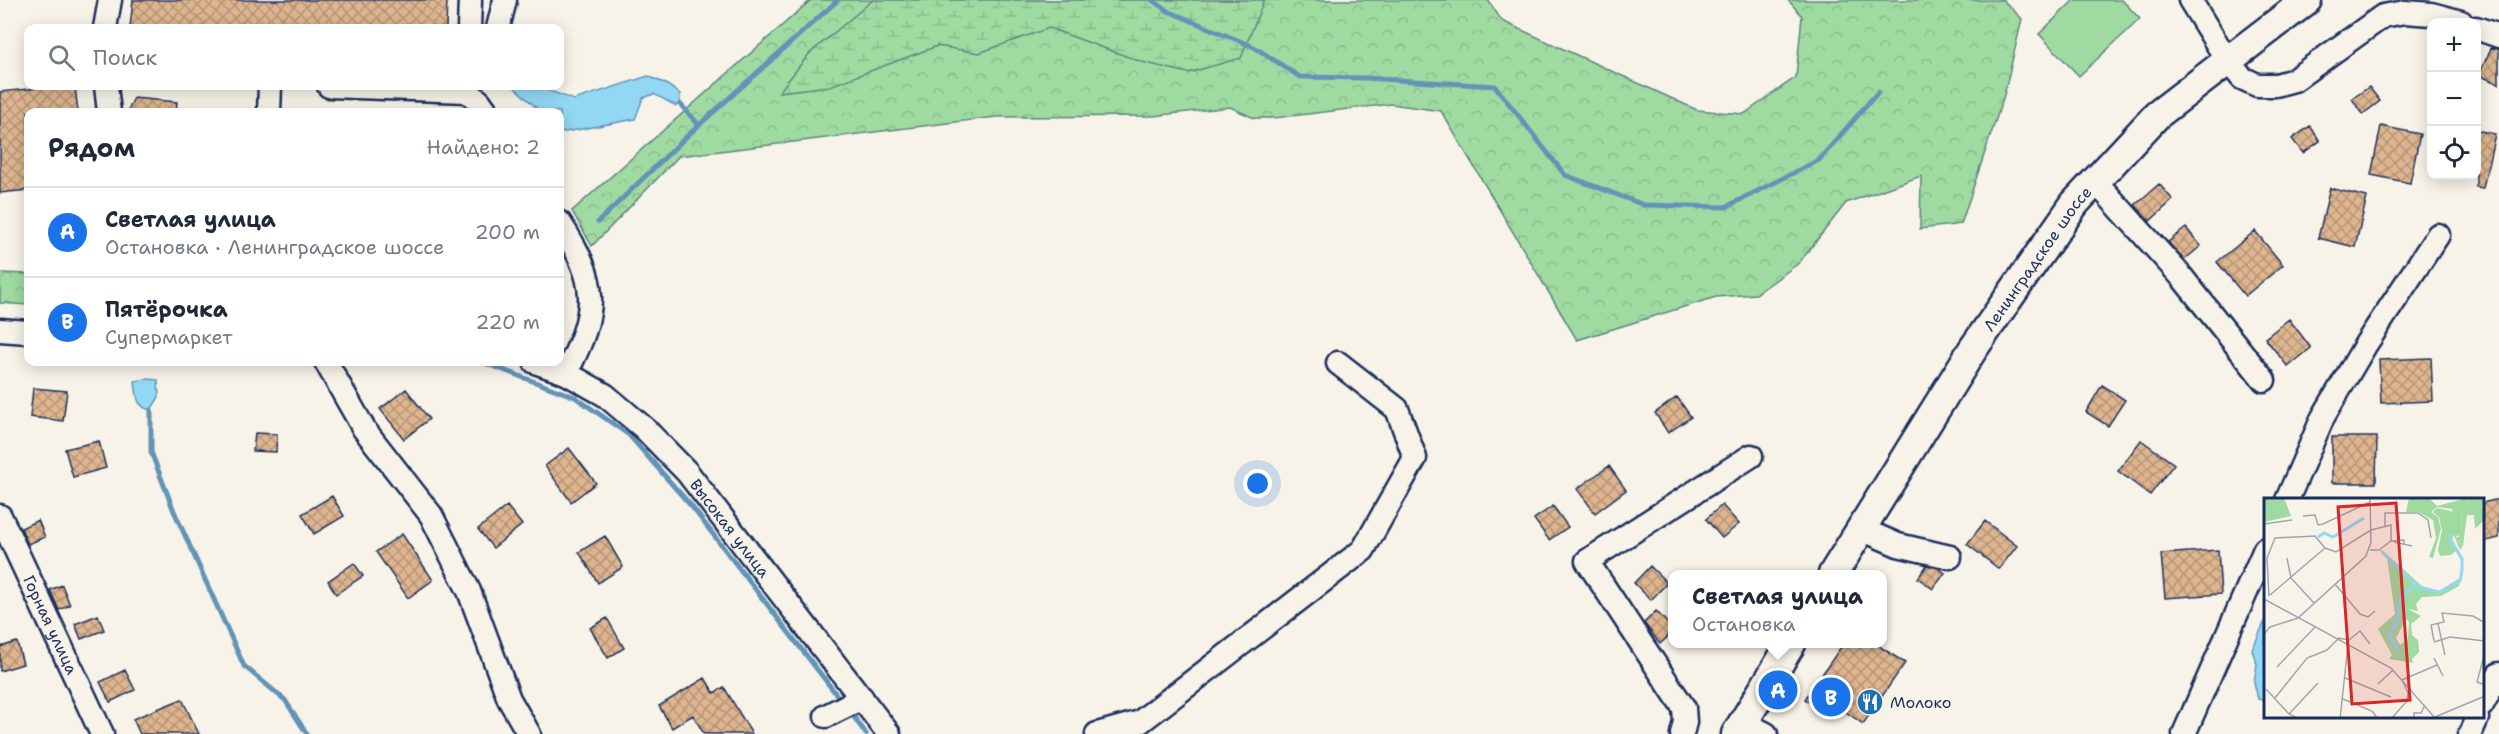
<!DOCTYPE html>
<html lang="ru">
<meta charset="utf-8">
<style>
:root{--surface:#fff;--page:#f6f6f7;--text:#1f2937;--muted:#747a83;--line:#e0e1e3;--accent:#1a73e8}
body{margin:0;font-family:"Shantell Sans",sans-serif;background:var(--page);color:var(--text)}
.controls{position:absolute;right:18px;top:18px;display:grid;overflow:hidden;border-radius:12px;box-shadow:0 3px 15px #0003}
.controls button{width:54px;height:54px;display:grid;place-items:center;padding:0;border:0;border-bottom:2px solid var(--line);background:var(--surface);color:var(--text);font:30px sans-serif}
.you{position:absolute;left:1258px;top:484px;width:21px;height:21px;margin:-15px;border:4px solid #fff;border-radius:50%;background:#1a73e8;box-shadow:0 0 0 9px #1a73e833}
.badge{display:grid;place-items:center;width:39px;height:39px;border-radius:50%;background:var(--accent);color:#fff;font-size:20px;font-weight:700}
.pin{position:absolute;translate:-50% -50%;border:3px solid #fff;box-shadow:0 2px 6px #0006}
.popup{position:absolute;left:1668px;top:570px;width:219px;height:78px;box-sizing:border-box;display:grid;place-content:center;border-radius:12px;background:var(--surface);filter:drop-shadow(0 2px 4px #0005);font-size:20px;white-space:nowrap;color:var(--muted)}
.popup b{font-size:22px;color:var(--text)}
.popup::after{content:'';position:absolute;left:50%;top:100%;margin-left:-12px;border:12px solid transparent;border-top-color:var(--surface)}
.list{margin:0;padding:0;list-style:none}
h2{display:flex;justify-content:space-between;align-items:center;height:78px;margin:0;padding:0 24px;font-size:26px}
h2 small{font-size:20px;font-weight:400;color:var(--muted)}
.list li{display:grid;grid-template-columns:39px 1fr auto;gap:18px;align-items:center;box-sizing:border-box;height:90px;padding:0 24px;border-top:2px solid var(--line)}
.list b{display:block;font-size:22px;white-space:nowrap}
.list p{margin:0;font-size:20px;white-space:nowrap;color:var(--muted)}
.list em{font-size:20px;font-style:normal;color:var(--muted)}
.icon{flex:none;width:33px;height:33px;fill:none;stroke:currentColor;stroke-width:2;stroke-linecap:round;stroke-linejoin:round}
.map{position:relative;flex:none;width:2499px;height:734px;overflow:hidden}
.search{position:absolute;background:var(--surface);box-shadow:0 3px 15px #0003;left:24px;top:24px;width:540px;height:66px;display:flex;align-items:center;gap:15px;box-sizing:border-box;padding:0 21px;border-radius:12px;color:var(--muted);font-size:22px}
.panel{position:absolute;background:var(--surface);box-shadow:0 3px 15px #0003;left:24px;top:108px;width:540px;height:258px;border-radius:12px}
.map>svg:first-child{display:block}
.grass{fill:#9fdaa1;stroke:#5d8480;stroke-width:1.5}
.forest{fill:url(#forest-crowns);stroke:#5d8480;stroke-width:1.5}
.wetland{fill:url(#wetland-marsh);stroke:#5d8480;stroke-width:1.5}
.water{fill:#92d8f4;stroke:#6294b8;stroke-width:1.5}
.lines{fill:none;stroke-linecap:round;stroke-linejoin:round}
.stream{stroke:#6294b8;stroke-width:5}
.building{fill:url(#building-cross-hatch);stroke:#1b2f5e;stroke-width:1.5}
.minor-casing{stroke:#1b2f5e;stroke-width:27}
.major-casing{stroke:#1b2f5e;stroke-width:33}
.minor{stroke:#f7f3e8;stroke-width:22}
.major{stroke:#f7f3e8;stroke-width:28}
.labels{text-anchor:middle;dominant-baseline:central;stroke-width:5;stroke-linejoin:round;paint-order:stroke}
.street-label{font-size:16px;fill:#1b2f5e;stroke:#f7f3e8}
.poi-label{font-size:16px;fill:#1b2f5e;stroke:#f7f3e8;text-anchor:start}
.inset-river{fill:none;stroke:#92d8f4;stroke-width:3}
.inset-road{fill:none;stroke:#9fa5b1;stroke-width:1.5}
.view{fill:#d62828;fill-opacity:0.15;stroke:#d62828;stroke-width:3}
.inset-edge{fill:none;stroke:#1b2f5e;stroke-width:3}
</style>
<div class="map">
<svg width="2499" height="734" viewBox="0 0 2499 734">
<defs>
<pattern id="forest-crowns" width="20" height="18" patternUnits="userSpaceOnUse" patternTransform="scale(1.5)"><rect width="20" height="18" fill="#9fdaa1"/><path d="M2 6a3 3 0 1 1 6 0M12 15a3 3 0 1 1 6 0" fill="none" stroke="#88bb8d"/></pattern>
<pattern id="wetland-marsh" width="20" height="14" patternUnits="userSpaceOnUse" patternTransform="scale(1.5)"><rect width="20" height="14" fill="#9fdaa1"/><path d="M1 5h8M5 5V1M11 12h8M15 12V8" fill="none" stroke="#88bb8d"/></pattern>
<pattern id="building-cross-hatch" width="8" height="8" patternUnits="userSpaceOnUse" patternTransform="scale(1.5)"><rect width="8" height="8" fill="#deb58e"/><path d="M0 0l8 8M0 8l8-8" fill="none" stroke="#b39477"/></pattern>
</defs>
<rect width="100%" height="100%" fill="#f7f3e8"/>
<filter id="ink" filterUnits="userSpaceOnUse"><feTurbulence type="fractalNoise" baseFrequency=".0167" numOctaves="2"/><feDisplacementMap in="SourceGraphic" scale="12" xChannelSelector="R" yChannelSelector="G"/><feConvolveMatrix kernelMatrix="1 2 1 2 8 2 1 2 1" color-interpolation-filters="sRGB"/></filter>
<g filter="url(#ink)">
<path class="grass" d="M2074 0H2122L2140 19 2079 76 2039 34Z"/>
<path class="forest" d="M811 0H1488L1502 21 1697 110 1744 114 1796 77 1802 16 1788 0H2003L2022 19 2004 95 1961 224 1920 229 1921 176 1846 203 1799 263 1756 294 1716 297 1577 340 1441 111 1391 104 1274 118H1254L1230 107 1153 116 996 117 679 156 592 246 572 211Z
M0 273 28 274V305L0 303Z"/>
<path class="wetland" d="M873 0H1264L1241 58 1188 73 1142 62 1049 28 979 53 937 46 830 86 779 92 809 54Z"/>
<path class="water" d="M648 76 666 84 680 94V104L676 106 654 94 643 98 635 119 560 133V112H541L513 86H537L574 100Z
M147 379 158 380 159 397 151 410C135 407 137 394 135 381Z
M2265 621V701L2258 699 2254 682 2257 664 2252 650Z"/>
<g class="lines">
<path class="stream" d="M1152 0 1168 11 1254 47 1300 77 1366 78 1495 86 1565 175 1644 205 1726 207 1819 160 1878 92
M680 104 699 125
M598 222 688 135 838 0
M482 362 575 397 629 435 692 507 843 703
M151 410V452L174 511 244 666 285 700 307 734
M849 710 866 734"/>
</g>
<path class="building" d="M133 0H447L446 28H130Z
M2491 48 2499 49V84L2479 75Z
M58 86H75L78 112H28V190L0 193V92Z
M2369 87 2380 101 2363 114 2352 99Z
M134 98 177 102 176 112H127Z
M2310 126 2320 141 2303 153 2292 139Z
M2381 126 2420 134 2410 183 2371 175Z
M2476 130 2495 134 2483 188 2476 187Z
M2159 184 2173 200 2150 221 2135 205Z
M2330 188 2367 197 2355 247 2318 238Z
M2186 228 2201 246 2184 260 2168 242Z
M2255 231 2283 265 2245 296 2217 262Z
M2289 319 2311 348 2288 367 2265 338Z
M2431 358 2433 401 2381 403 2379 360Z
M2102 385 2125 400 2108 426 2086 412Z
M33 388 67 391 63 421 30 417Z
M406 389 429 419 404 439 380 409Z
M1677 397 1691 417 1668 433 1655 413Z
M255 433 277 434 276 452 253 451Z
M2332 437H2377L2376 483H2332Z
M2141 440 2174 464 2150 495 2118 471Z
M99 441 106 468 73 477 65 449Z
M569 448 596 483 571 502 545 466Z
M1609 466 1626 490 1595 513 1577 489Z
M332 496 344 516 314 534 302 514Z
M2499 499V538L2482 542V503Z
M1722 505 1739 524 1722 538 1706 519Z
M507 506 522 525 493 548 478 529Z
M1553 506 1568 527 1549 540 1534 519Z
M38 520 45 537 28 544 21 528Z
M1985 521 2017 546 1999 569 1967 544Z
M402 534 433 580 408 598 376 552Z
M605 536 623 567 598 583 579 552Z
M2218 550 2221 594 2165 598 2161 554Z
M354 563 363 576 336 594 328 581Z
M1927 565 1938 568 1945 573 1933 589 1918 578Z
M1650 566 1667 583 1651 600 1634 583Z
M62 585 70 605 59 610 50 590Z
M1656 611 1673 629V632L1660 644 1644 623Z
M98 615 104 630 81 639 75 624Z
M607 618 624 648 608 658 590 628Z
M17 642 23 664 0 671V647Z
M1843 644H1876L1905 663 1863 724 1836 705 1829 715 1805 699Z
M125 670 135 690 110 702 100 682Z
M705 678 714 693 724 687 752 734H704L693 715 672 728 659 706Z
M182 699 199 734H140L133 719Z"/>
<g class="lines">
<defs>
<g id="minor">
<path d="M2190 0 2227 60 2242 78 2257 85H2276L2294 80 2383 16 2405 12 2431 14 2461 22"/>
<path d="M105 28 110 0"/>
<path d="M469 28 470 0"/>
<path d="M498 28 505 0"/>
<path d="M2476 28 2499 36"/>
<path d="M106 86 109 112"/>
<path d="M329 86 467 91"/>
<path d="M467 86V91L480 102 487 112"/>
<path d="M269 112 270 86"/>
<path d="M2095 181 2181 276 2264 380"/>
<path d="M560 223C599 283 599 309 566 373"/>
<path d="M0 330 28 332"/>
<path d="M326 362 364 429 431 515 469 591 509 699 529 734"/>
<path id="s1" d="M535 362 566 373 605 395 644 428 687 472 889 734"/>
<path d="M2287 500 2323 417 2366 344 2438 235"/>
<path id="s2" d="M0 516 102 734"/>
<path d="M1861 529 1898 545 1950 557"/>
<path d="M2482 705 2499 674"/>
<path d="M826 716 862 698"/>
<path d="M1743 722 1766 734"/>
<path d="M1097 734 1140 722 1363 550 1415 458 1397 409 1338 363"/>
<path d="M1682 734 1685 722 1684 708 1587 561 1751 456"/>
<path d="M2184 734 2265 549"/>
<path d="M2470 734 2477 718"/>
</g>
<g id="major">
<path id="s3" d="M1833 574 1973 349 2075 203 2157 115 2307 0"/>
<path d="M1736 734 1791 644"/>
</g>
</defs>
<use href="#minor" class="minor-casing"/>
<use href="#major" class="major-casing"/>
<use href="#minor" class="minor"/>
<use href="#major" class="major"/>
</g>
</g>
<defs>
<symbol id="restaurant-disc" viewBox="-11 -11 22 22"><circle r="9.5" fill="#1f6fb2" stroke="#f7f3e8"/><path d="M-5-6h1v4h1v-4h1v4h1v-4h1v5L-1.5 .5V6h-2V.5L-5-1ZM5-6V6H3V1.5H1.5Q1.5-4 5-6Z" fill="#fff"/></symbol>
</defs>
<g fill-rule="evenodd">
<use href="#restaurant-disc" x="1855" y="687" width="30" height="30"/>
</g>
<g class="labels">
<g class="street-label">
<text stroke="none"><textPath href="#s3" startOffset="376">Ленинградское шоссе</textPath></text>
<text stroke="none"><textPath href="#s1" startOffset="261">Высокая улица</textPath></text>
<text stroke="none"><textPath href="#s2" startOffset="120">Горная улица</textPath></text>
</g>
<g class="poi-label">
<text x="1890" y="702">Молоко</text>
</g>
</g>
<g transform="translate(2264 498)">
<rect width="220" height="220" fill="#f7f3e8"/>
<path d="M203 0H220V22L211 31 210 17H203L199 48 191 40 197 38 198 8 205 4Z" fill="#9fdaa1"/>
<path d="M145 0H165L173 8 203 0 205 4 198 8 197 40 194 37 191 40 199 48 196 52 189 36 188 11 173 9 167 14 174 19 177 31 169 60 165 59 172 40 169 22 154 14H142ZM118 52 159 89 174 94 197 79 195 88 177 98 158 99 152 106 154 113 144 111 157 118 147 126 148 137 154 142 155 154 148 161 149 165 125 161 128 157 114 131 131 116 123 60 116 53ZM142 121 145 124 144 141 136 147 132 140Z" fill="#9fdaa1" fill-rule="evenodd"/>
<path d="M173 10 187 13 191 22 188 45 192 53 187 57 176 58 174 52 178 32 175 19 169 14ZM129 67 148 86 164 95 140 105 134 103 135 88Z" fill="#9fdaa1"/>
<path d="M0 0H20L27 18 0 24Z" fill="#9fdaa1"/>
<path class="inset-river" d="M54 39 60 35 69 39 100 20M118 54 155 89 175 94 196 83 198 72V61L184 37M135 154 125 136 133 124 137 97 152 88"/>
<path class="inset-road" d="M39 18 51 17 54 27 59 26 106 4M0 26 28 22M121 28V15H154L164 22 167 40M130 44 148 48M106 52H115L127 43 140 42V46M23 60 27 80 50 105M71 86 96 116 104 119 111 113M6 97 61 50M5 98 3 60 11 40 51 38 61 50 72 54 107 32 127 27V43M0 101 127 170 172 221M174 126 181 157M0 136 6 129 34 120 102 58 107 44 106 0M74 140 85 142 96 133 106 146M170 143 167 127 180 124 178 115 209 118 221 125M170 144 186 139 221 143M221 154 213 184 221 187M170 160 179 178M13 169 51 129M81 180 127 199M114 186 129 172M2 191 25 216 35 221M11 200 43 160 63 152 74 141M79 201 108 213 114 221M25 216 54 185M171 219 221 198M76 221 84 147M127 221 143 203 144 195 138 182 173 167M150 221V215H157L161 207"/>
<path class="view" d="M132 5 146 202 88 206 74 9Z"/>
<rect width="220" height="220" class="inset-edge"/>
</g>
</svg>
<div class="controls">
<button>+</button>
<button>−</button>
<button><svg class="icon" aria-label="locate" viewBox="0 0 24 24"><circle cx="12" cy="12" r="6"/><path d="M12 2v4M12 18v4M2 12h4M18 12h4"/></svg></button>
</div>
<div class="you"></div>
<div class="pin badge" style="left:1778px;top:690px">A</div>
<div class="popup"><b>Светлая улица</b>Остановка</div>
<div class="pin badge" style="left:1831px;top:697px">B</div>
<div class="search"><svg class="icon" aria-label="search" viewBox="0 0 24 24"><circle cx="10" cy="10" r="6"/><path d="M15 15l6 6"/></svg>Поиск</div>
<section class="panel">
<h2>Рядом<small>Найдено: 2</small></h2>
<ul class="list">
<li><span class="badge">A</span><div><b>Светлая улица</b><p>Остановка · Ленинградское шоссе</p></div><em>200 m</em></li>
<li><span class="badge">B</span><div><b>Пятёрочка</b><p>Супермаркет</p></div><em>220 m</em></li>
</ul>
</section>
</div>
